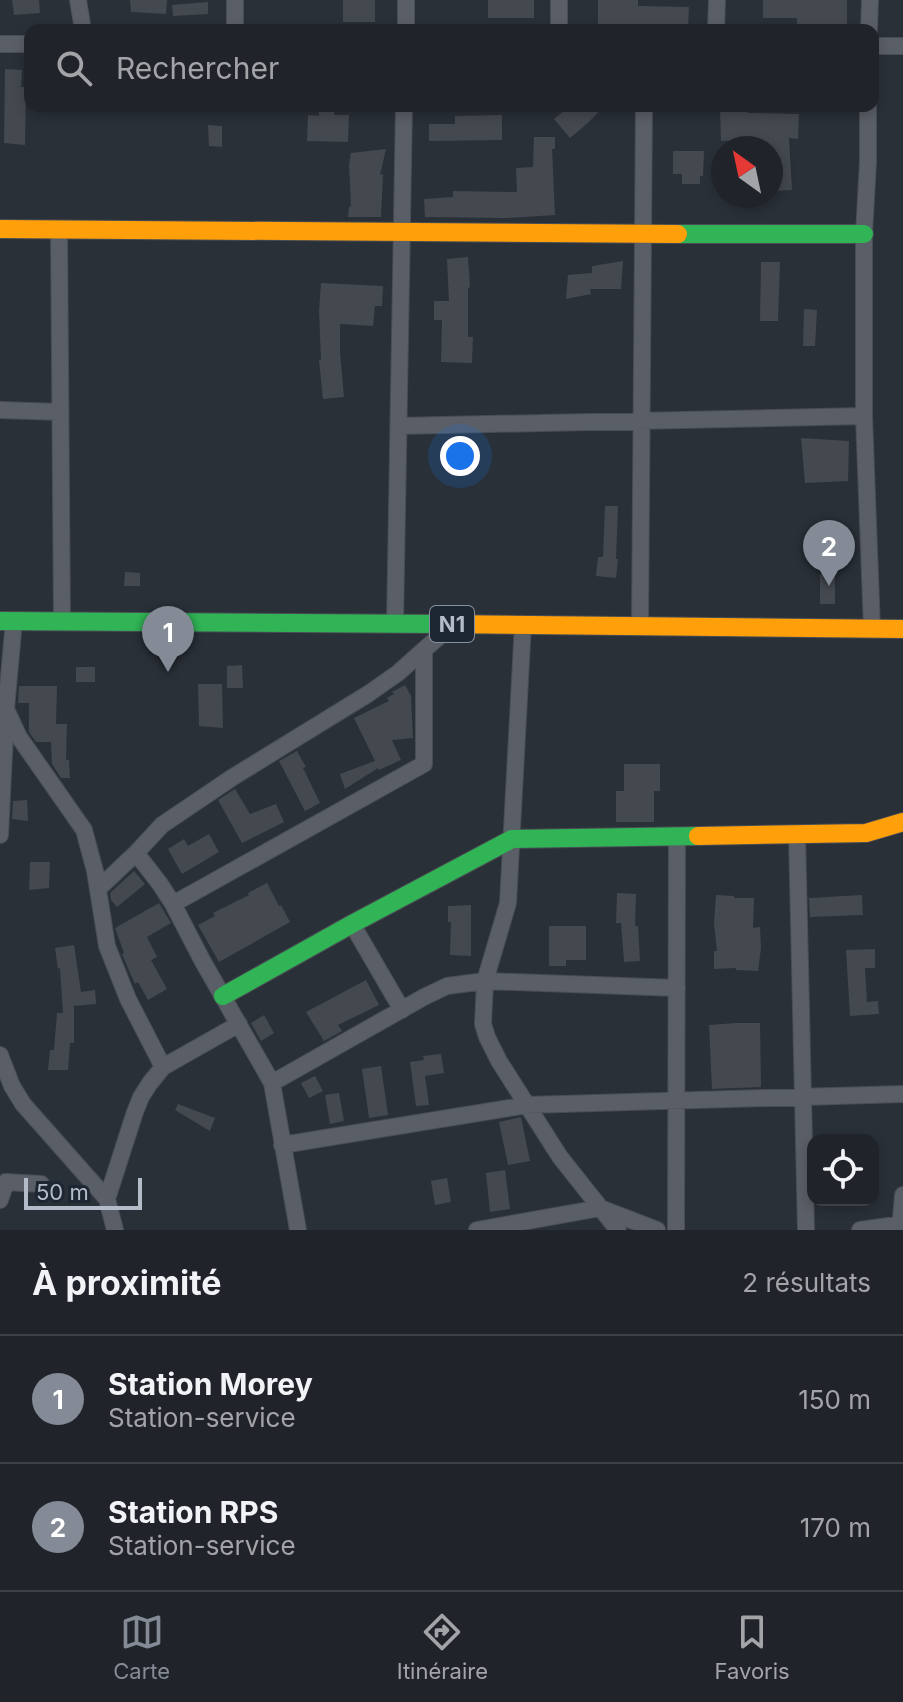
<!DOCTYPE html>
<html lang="fr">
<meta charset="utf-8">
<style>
:root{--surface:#20242a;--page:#282c32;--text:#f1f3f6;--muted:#a2a4a8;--line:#3d4147;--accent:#848b96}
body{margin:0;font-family:Inter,sans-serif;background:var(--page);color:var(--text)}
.controls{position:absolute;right:24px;bottom:24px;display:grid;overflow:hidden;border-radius:16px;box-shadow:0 4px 12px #0003}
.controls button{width:72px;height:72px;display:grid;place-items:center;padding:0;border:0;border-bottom:2px solid var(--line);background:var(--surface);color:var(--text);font:40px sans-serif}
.compass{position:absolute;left:711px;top:136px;width:72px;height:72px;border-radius:50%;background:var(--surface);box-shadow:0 4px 12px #0003;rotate:327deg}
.scale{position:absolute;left:24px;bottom:20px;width:118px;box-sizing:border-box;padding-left:8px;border:4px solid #b4bcc9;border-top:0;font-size:22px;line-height:28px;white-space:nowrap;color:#b4bcc9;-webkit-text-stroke:6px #1d2633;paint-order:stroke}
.you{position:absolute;left:460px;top:456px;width:28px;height:28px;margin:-20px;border:6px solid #fff;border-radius:50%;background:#1a73e8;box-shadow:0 0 0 12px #1a73e833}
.badge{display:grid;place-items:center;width:52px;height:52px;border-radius:50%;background:var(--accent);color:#fff;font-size:26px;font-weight:700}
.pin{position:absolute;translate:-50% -66px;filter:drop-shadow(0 2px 4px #0008)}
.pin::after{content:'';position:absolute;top:42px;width:28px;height:24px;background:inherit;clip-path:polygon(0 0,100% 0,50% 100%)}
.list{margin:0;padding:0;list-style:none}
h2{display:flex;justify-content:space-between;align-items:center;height:104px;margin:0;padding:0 32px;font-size:34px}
h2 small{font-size:26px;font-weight:400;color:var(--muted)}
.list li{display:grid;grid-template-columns:52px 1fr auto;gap:24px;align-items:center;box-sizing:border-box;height:128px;padding:0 32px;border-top:2px solid var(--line)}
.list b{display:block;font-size:30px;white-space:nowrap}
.list p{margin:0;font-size:26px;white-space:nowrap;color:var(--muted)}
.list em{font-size:26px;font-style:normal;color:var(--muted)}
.icon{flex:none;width:44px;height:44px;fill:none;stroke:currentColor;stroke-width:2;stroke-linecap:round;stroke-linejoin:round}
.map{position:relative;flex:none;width:903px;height:1230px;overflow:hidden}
.search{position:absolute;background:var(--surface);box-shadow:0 4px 12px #0003;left:24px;right:24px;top:24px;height:88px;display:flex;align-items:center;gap:20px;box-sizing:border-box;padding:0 28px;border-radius:16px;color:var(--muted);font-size:30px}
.sheet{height:360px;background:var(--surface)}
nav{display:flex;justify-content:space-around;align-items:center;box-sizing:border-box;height:112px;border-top:2px solid var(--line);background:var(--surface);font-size:22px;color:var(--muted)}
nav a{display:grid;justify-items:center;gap:4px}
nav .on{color:var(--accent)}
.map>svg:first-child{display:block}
.building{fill:#444950}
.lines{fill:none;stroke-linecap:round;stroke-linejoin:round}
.street-casing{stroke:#484c53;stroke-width:18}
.fast-casing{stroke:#484c53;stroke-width:20}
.slow-casing{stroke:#484c53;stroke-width:20}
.street{stroke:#5a5e66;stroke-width:16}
.fast{stroke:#30b455;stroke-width:18}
.slow{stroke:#ff9f0a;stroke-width:18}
.labels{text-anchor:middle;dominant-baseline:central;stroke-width:6;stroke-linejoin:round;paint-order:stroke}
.shield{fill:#1d2633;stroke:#878f9c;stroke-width:2}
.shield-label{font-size:22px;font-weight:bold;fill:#b4bcc9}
</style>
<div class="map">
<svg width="903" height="1230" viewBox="0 0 903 1230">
<rect width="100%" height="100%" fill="#2a3038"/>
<path class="building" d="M12 0H39L40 13 14 15Z
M130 0H167L166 14 131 12Z
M343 0H375V22H343Z
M488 0H534V18H488Z
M598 0H638V6L689 7 688 30 598 29Z
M763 0H847V26H826V24H797V18H763Z
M208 2V14L173 16 172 5Z
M5 69 22 70 21 87H26L25 145 4 143Z
M570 106H604L589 122 570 138 554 119Z
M319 107 334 109V115H349L348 142 307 141 308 115 319 116Z
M747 108 748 113 799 114 798 139 789 138 792 190 771 191V148H760V139L721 141 720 109Z
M502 115V140L429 141V124H455V116Z
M208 125 222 126V147L209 146Z
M534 137H555V149H552L555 215 507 218 425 217 424 199 453 197V191L517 192 516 168 533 167Z
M386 149 380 175 383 174 381 217H348L349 207 351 206 349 165 351 153Z
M673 151H704L703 176H700V184H682V174H673Z
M468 257 470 287 468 288V337H473L472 363 441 362 442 320H434V301H449L447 259Z
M623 261 621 289H590L591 294 566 299 568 275 592 273V266Z
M761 262H780L778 321H760Z
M321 283 383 286 382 306H375L373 326 340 324V352L344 397 323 399 319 360H321L319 311Z
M804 309 817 310 815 346H803Z
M801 438 849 441 848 481 805 483Z
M605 506H618L616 559H618L616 578 596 576 598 557H603Z
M125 572 140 573V586H124Z
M820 574H835V604H820Z
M242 665 243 688H227V666Z
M76 667H95V682H76Z
M198 684H222L223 728 199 726Z
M405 685 411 696 413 738 392 740 401 760 379 770 378 768 345 789 340 774 375 761 354 718 389 701 387 698 394 694 392 692Z
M19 686H57L56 724H67L66 760H69L70 778H61L52 764 51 742H36L29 732V703H18Z
M297 751 306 767 303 768 320 803 305 811 279 761Z
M624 764H660V791H654V822H616V791H624Z
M235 789 250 814 276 804 284 822 242 843 218 800Z
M27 800 28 821 12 819 13 801Z
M209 834 219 852 182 874 168 849 184 839 188 846Z
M30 862H50L49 888 29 890Z
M134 871 145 884 117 907 111 900 110 893Z
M267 883 279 906 281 905 290 922 219 962 198 925 215 916 213 913 249 895 248 893Z
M617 893 636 894 635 926H638L640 961 624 962 621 923H616Z
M716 895 734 896V898H754L753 928 760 927 761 948 758 971 736 970V968L714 969V951H717L714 923Z
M862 895 863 915 810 917 809 898Z
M159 903 171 923 147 937 157 957 151 960 167 989 148 1000 138 982 135 984 130 973 122 954 124 953 115 928Z
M471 905V956L450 955 451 922H448V906Z
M549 926H586V960H566V966H549Z
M74 945 81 992 95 990 96 1004 74 1006V1043H70L68 1070H48L50 1050H54L57 1013H63L60 968 58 969 55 948Z
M875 949V968H865L867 1002 878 1001 879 1014 850 1016 846 950Z
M366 980 379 1005 338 1025 342 1031 324 1041 306 1012Z
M264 1015 274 1033 261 1041 251 1023Z
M736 1023H760L761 1087 712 1089 709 1025Z
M441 1054 444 1073 425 1076 429 1105 416 1106 410 1062 424 1060 423 1056Z
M381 1066 388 1115 369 1118 362 1069Z
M315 1076 323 1091 309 1098 301 1083Z
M339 1093 344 1121 330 1124 325 1095Z
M178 1104 215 1118 210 1131 175 1110Z
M521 1117 530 1161 508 1165 499 1122Z
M505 1170 510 1209 490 1212 486 1173Z
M447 1178 451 1202 435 1205 431 1181Z"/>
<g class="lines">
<defs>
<path id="street" d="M78 0 83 30
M235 0V30
M406 30V0
M559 30V0
M716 30 717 0
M869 30 870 0
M0 44H30
M873 46H903
M868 106V162L864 234V416L872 629
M59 230 62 621
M0 410 60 412
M399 426 864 416
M14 621 6 709 19 737 84 830 95 871 107 946 128 999 163 1067
M395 624 404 106
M523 624 508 903 485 981 483 1024 487 1037 499 1061 560 1157 618 1230
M640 625 644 106
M797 834 806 1230
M0 835 6 713
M136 853 160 884 173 904 202 960 272 1083 298 1230
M98 889 136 853 162 825 233 777 368 694 398 673 453 624
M173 904 424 764V650
M352 924 402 1010
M0 1055 12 1086 23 1104 107 1199 115 1230
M272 1083 424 997 447 986 485 981 677 988
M282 1145 527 1105 903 1094
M107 1199 135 1112 141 1097 150 1083 163 1067 239 1024
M0 1200 6 1182 41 1184
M477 1230 600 1208 657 1230
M676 1230 677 838
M860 1230 903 1224
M900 1230 903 1195"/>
<path id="fast" d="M678 234H864
M0 621 442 624
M223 996 352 924 512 839 698 836"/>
<path id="slow" d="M0 229 678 234
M442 624 903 629
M698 836 866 833 903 822"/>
</defs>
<use href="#street" class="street-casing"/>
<use href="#fast" class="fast-casing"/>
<use href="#slow" class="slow-casing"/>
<use href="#street" class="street"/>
<use href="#fast" class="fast"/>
<use href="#slow" class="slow"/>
</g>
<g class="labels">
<rect class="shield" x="430" y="606" width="44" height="36" rx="6"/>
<g class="shield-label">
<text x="452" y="624">N1</text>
</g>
</g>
</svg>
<div class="controls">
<button><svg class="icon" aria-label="locate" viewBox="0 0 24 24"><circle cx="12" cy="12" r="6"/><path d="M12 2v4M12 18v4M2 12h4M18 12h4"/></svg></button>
</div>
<svg class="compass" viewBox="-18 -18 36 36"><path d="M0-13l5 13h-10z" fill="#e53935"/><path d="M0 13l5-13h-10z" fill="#a2a4a8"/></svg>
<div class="scale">50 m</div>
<div class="you"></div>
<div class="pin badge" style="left:168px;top:672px">1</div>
<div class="pin badge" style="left:829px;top:586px">2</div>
<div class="search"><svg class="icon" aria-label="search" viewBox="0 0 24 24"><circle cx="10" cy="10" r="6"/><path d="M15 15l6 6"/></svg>Rechercher</div>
</div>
<section class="sheet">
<h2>À proximité<small>2 résultats</small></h2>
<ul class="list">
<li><span class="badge">1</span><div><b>Station Morey</b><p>Station-service</p></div><em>150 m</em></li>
<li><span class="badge">2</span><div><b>Station RPS</b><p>Station-service</p></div><em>170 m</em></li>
</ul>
</section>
<nav>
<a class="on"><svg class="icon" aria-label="map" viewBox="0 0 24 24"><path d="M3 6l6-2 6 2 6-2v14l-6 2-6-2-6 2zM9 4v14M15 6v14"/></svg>Carte</a>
<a><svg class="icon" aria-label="directions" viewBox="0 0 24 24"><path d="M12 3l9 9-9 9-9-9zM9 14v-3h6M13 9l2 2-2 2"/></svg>Itinéraire</a>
<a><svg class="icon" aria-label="saved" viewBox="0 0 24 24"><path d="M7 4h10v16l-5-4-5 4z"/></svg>Favoris</a>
</nav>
